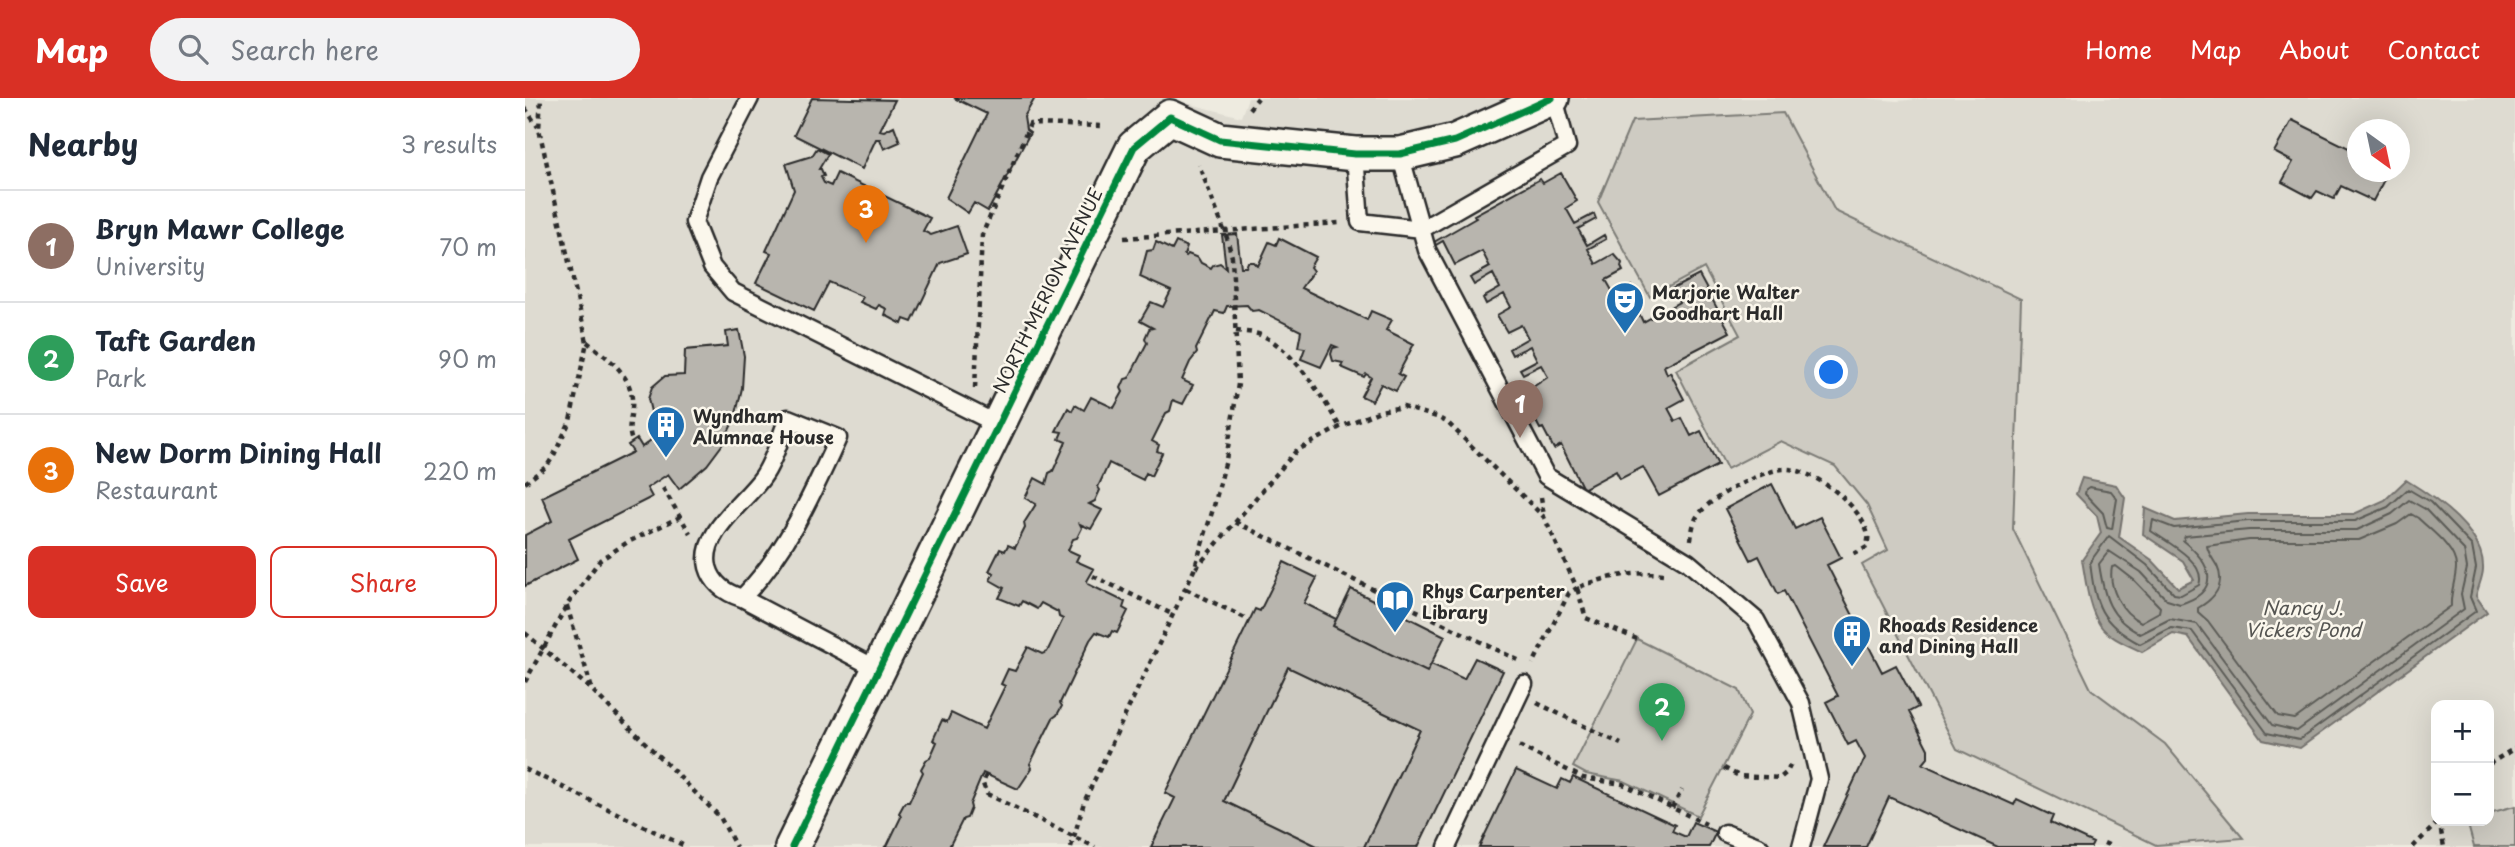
<!DOCTYPE html>
<meta charset="utf-8">
<style>
:root{--surface:#fff;--page:#f2f2f3;--text:#1f2937;--muted:#747a83;--line:#e0e1e3;--accent:#d93025}
body{margin:0;font-family:"Playpen Sans",sans-serif;background:var(--page);color:var(--text)}
.controls{position:absolute;right:21px;bottom:21px;display:grid;overflow:hidden;border-radius:14px;box-shadow:0 7px 28px #0002}
.controls button{width:63px;height:63px;display:grid;place-items:center;padding:0;border:0;border-bottom:2px solid var(--line);background:var(--surface);color:var(--text);font:35px sans-serif}
.compass{position:absolute;left:1822px;top:21px;width:63px;height:63px;border-radius:50%;background:var(--surface);box-shadow:0 7px 28px #0002;rotate:147deg}
.you{position:absolute;left:1307px;top:275px;width:24px;height:24px;margin:-18px;border:5px solid #fff;border-radius:50%;background:#1a73e8;box-shadow:0 0 0 10px #1a73e833}
.badge{display:grid;place-items:center;width:46px;height:46px;border-radius:50%;background:var(--accent);color:#fff;font-size:23px;font-weight:700}
.pin{position:absolute;translate:-50% -58px;filter:drop-shadow(0 2px 4px #0008)}
.pin::after{content:'';position:absolute;top:37px;width:24px;height:21px;background:inherit;clip-path:polygon(0 0,100% 0,50% 100%)}
.list{margin:0;padding:0;list-style:none}
h2{display:flex;justify-content:space-between;align-items:center;height:91px;margin:0;padding:0 28px;font-size:30px}
h2 small{font-size:23px;font-weight:400;color:var(--muted)}
.list li{display:grid;grid-template-columns:46px 1fr auto;gap:21px;align-items:center;box-sizing:border-box;height:112px;padding:0 28px;border-top:2px solid var(--line)}
.list b{display:block;font-size:26px;white-space:nowrap}
.list p{margin:0;font-size:23px;white-space:nowrap;color:var(--muted)}
.list em{font-size:23px;font-style:normal;color:var(--muted)}
.actions{display:flex;gap:14px;padding:21px 28px}
.actions a{flex:1;padding:16px 0;border:2px solid var(--accent);border-radius:14px;text-align:center;font-size:24px;color:var(--accent)}
.actions .main{background:var(--accent);color:#fff}
.icon{flex:none;width:38px;height:38px;fill:none;stroke:currentColor;stroke-width:2;stroke-linecap:round;stroke-linejoin:round}
.map{position:relative;flex:none;width:1990px;height:749px;overflow:hidden}
header{display:flex;align-items:center;gap:42px;box-sizing:border-box;height:98px;padding:0 35px;background:var(--accent);color:#fff}
header strong{font-size:33px}
nav{display:flex;gap:38px;margin-inline-start:auto;font-size:24px}
.search{width:490px;height:63px;background:var(--page);display:flex;align-items:center;gap:18px;box-sizing:border-box;padding:0 24px;border-radius:38px;color:var(--muted);font-size:26px}
main{display:flex}
aside{flex:1;background:var(--surface)}
.map>svg:first-child{display:block}
.built{fill:#dedbd1;fill-rule:evenodd}
.green{fill:#cecbc2;stroke:#7c7b76;stroke-width:2}
.water{fill:#a4a29a;stroke:#74726e;stroke-width:2}
.lines{fill:none;stroke-linecap:round;stroke-linejoin:round}
.shore{stroke:#5b5b57;stroke-width:2}
.building{fill:#b8b5ae;stroke:#2b2b2b;stroke-width:2}
.lane-casing{stroke:#2b2b2b;stroke-width:21}
.street-casing{stroke:#2b2b2b;stroke-width:38}
.path{stroke:#2b2b2b;stroke-width:4.5;stroke-dasharray:5 5;stroke-linecap:butt}
.lane{stroke:#fbf7ec;stroke-width:16}
.street{stroke:#fbf7ec;stroke-width:33}
.cycleway-casing{stroke:#fbf7ec;stroke-width:11}
.cycleway{stroke:#00873e;stroke-width:7}
.labels{text-anchor:middle;dominant-baseline:central;stroke-width:5;stroke-linejoin:round;paint-order:stroke}
.street-label{font-size:18px;fill:#2b2b2b;stroke:#fbf7ec}
.poi-label{font-size:18px;font-weight:bold;fill:#2b2b2b;stroke:#fbf7ec;text-anchor:start}
.water-label{font-size:19px;font-style:italic;fill:#555552;stroke:#fbf7ec}
</style>
<header>
<strong>Map</strong>
<div class="search"><svg class="icon" aria-label="search" viewBox="0 0 24 24"><circle cx="10" cy="10" r="6"/><path d="M15 15l6 6"/></svg>Search here</div>
<nav><a>Home</a><a>Map</a><a>About</a><a>Contact</a></nav>
</header>
<main>
<aside>
<h2>Nearby<small>3 results</small></h2>
<ul class="list">
<li><span class="badge" style="background:#8d6e63">1</span><div><b>Bryn Mawr College</b><p>University</p></div><em>70 m</em></li>
<li><span class="badge" style="background:#2e9e5b">2</span><div><b>Taft Garden</b><p>Park</p></div><em>90 m</em></li>
<li><span class="badge" style="background:#e8710a">3</span><div><b>New Dorm Dining Hall</b><p>Restaurant</p></div><em>220 m</em></li>
</ul>
<div class="actions"><a class="main">Save</a><a>Share</a></div>
</aside>
<div class="map">
<svg width="1990" height="749" viewBox="0 0 1990 749">
<rect width="100%" height="100%" fill="#eeebe0"/>
<filter id="ink" filterUnits="userSpaceOnUse"><feTurbulence type="fractalNoise" baseFrequency=".0143" numOctaves="2"/><feDisplacementMap in="SourceGraphic" scale="14" xChannelSelector="R" yChannelSelector="G"/><feConvolveMatrix kernelMatrix="1 2 1 2 8 2 1 2 1" color-interpolation-filters="sRGB"/></filter>
<g filter="url(#ink)">
<path class="built" d="M0 0H642L716 19 723 0H1340L1372 3 1404 0H1990V749H0ZM1832 32H1874V74H1832ZM1911 607H1964V723H1911Z"/>
<path class="green" d="M1258 15 1310 113 1496 201 1488 431 1566 591 1640 646 1718 740 1631 747 1432 651 1337 467 1363 452 1342 407 1310 368 1256 343 1202 371 1151 272 1215 237 1179 170 1125 199 1073 104 1107 23Z
M1112 541 1214 592 1225 617 1173 718 1099 683 1061 676 1048 669Z
M763 569 895 632 839 749H794L699 703Z
M1990 708V749H1949L1942 723H1964V715Z"/>
<path class="water" d="M1557 380 1591 387 1600 400 1594 439 1627 462 1653 490 1669 482 1658 463 1618 436 1620 410 1650 423 1723 416H1829L1860 402 1881 382C1909 399 1960 434 1958 471 1958 479 1953 489 1951 498L1962 514 1775 650 1738 642 1663 539 1648 536 1617 554C1603 547 1584 540 1575 527 1563 509 1561 483 1557 462L1576 435 1572 418 1551 396Z"/>
<g class="lines">
<path class="shore" d="M1564 389 1586 393 1592 401 1587 431 1582 430 1578 415 1560 396 1561 391Z
M1883 391 1905 404 1947 448 1951 470 1945 499 1951 513 1774 642 1742 635 1667 533 1646 530 1615 546C1575 525 1570 507 1565 464L1584 438 1622 467 1649 496 1656 497 1674 487C1682 464 1642 444 1626 433L1628 422 1649 430 1723 423H1830L1863 409Z
M1884 402 1900 411 1939 452 1942 470 1936 496 1939 511 1772 633 1747 627 1672 526 1645 521 1615 536C1584 520 1579 499 1574 466L1584 453 1616 474 1642 502 1655 506C1698 493 1686 465 1658 443L1660 438 1724 432H1832L1867 416Z
M1886 416 1893 420C1905 432 1931 450 1931 469 1931 482 1925 494 1926 508L1770 621 1753 618 1683 523 1673 514V510C1689 501 1701 487 1692 468 1688 461 1683 455 1682 448L1724 442H1834L1872 426Z
M1587 469 1591 468 1609 482 1635 509 1634 514 1616 524C1596 515 1583 489 1587 469Z"/>
</g>
<path class="building" d="M287 0 370 2 355 32 359 33 369 28 375 44 359 51 355 41H351L337 71 269 37Z
M429 0H510L499 19 501 32 505 35 463 113 449 105 443 115 421 100 462 16Z
M1767 22 1832 54V74H1863L1848 103 1816 88 1809 101 1792 93 1787 100 1757 84 1768 64 1749 54Z
M292 50 303 56 294 71H296L299 78 296 79 299 85 306 88 312 75 405 120 398 133 406 137 432 128 442 156 415 165 387 224 379 221 377 226 360 217 362 211 354 207 351 211 335 204 338 199 304 184 289 213 231 185 246 155 241 153 269 92 261 66 287 58Z
M1036 75 1052 103 1041 110 1050 126 1069 116 1071 121 1053 131 1062 147 1079 137 1081 141 1063 151 1071 166 1089 156 1097 165 1096 169 1098 173 1081 182 1089 196 1106 188 1108 193 1089 203 1098 218 1112 211 1118 224 1154 204 1147 191 1174 177 1205 234 1139 268 1142 276 1145 274 1159 301 1143 310 1150 323 1157 320 1166 338 1176 333 1193 367 1134 398 1118 369 1095 381 1091 373 1058 391 1036 347 1029 351 1018 330 1015 331 997 296 1023 279 1016 267 998 276 995 271 1012 262 1005 248 987 257 984 251 1003 240 996 227 982 234 972 217 986 209 979 196 961 206 958 200 975 190 968 176 949 187 945 180 965 169 957 153 930 167 918 143 911 147 909 144 951 120 949 117 1015 81 1018 85Z
M712 136 716 169H721L723 164H729L733 168 744 144 751 147 754 140 791 159 785 169 788 173 776 190 842 222 846 213 867 222 861 232 889 246 873 276 879 279 871 293 856 286 847 303 836 298 846 279 841 276 839 279 816 269 818 265 808 263 806 256 808 250 812 249 807 247 796 269 776 261 780 250 773 249 776 233 734 212 727 213 722 207 702 208 699 215 690 213 671 251 672 255 665 264 657 282 668 287 658 306 648 302 645 313 641 315 627 343 634 347 632 353 637 355 626 378 621 375 618 382 584 365 573 389 575 392 570 403 564 406 577 412 566 431 555 426 557 430 552 440 548 441 543 452 554 457 551 463 569 471 562 483 563 486 600 504 598 510 603 513 592 535 587 533 584 539 571 534 565 542 535 605 537 608 532 617 528 620 505 666 507 670 493 691 458 675 445 706 446 710 442 720 438 721 424 749H359L362 748 376 719 374 715 380 704H384L398 674 396 671 401 662 405 660 412 644 408 642 417 622 422 624 426 615 459 631 480 588 476 586 483 571 490 573 503 549 517 556 522 554 538 521 534 519 533 514 516 505 512 511 497 503 494 508 474 500 479 490 465 482 469 475 464 473 475 451 480 453 483 447 490 450 500 430 499 425 511 406 500 400 510 380 521 386 524 375 528 373 541 344 534 341 537 334 531 333 543 310 547 313 550 307 559 312 566 299 589 310 598 294 596 290 600 281 604 280 622 245 620 240 624 231 628 230 615 223 626 204 638 209 646 193 615 179 622 153 628 152 631 144 647 152 651 144 662 149 659 157 661 158 663 156 673 160 676 165 686 170 688 167 695 165 701 170 697 137Z
M214 232 219 258 217 290 210 320 197 347 182 367 154 391 143 376 122 390 127 399 44 441 53 461 0 488V437L27 423 17 399 108 354 103 347 112 341 117 349 131 338 136 329 127 318 123 301 127 289 140 278 159 277 160 252 203 248 201 234Z
M1247 386 1270 431 1295 419 1316 460 1302 467 1357 574 1371 567 1393 609 1384 614 1403 651V660L1398 666 1489 707 1492 701 1528 718 1525 725 1568 745 1566 749H1473L1364 699 1341 749H1298L1340 660 1331 643 1323 647 1301 604 1313 598 1259 493 1253 496 1234 458 1226 462 1200 411Z
M759 464 792 480 779 505 811 521 808 528 902 574 906 566 939 581 950 560 978 573 893 749H839L895 632 763 569 699 703 794 749H626L650 700 640 695 730 511 735 513Z
M826 491 920 538 902 574 808 528Z
M991 672 1032 691 1037 681 1045 685 1048 679 1150 727 1147 733 1161 739 1168 724 1191 734 1184 749H954Z"/>
<g class="lines">
<defs>
<path id="lane" d="M225 0 184 79 169 124 187 169 208 194 474 327
M830 56 835 124 897 131 1042 48 1029 0
M875 56 902 152 1021 378 1163 464 1231 522 1276 605 1294 681 1276 749
M217 500C261 455 287 397 313 340L263 320C255 339 249 364 237 380 219 405 175 435 183 469 188 487 201 495 217 500L354 572
M1200 735 1235 749
M922 749 999 586"/>
<path id="street" d="M267 749 609 49 645 19 695 42 830 56H875L930 43 1027 0"/>
</defs>
<use href="#lane" class="lane-casing"/>
<use href="#street" class="street-casing"/>
<path class="path" d="M0 10 13 29
M724 11 733 0
M599 140 814 125
M711 233C718 234 726 234 733 236 765 246 799 301 815 329
M62 244C84 261 110 278 107 310 106 322 102 330 107 343
M450 290 457 137 505 26 576 28
M0 385 22 368 29 357 45 323 62 244 14 31 16 0
M138 390 165 435
M1016 399 1019 418
M710 424 997 564
M1166 442C1167 434 1168 424 1173 417 1187 398 1236 373 1258 371 1287 369 1339 409 1343 438 1344 441 1342 445 1342 449L1327 457
M671 470 771 353 815 329 855 313 878 309 912 319 923 325 1019 419 1052 490 1044 495 1008 566
M568 478 649 517
M661 491 724 522
M42 508 67 591
M0 535 67 592 195 719 211 749
M1112 541 1061 520 1052 490C1079 479 1109 473 1138 476
M0 584 42 507 75 462 103 444 155 419
M1012 605 1096 646
M994 648 1058 680 1098 686 1181 726
M1964 666 1990 650
M1199 670 1214 678 1255 680 1262 674 1266 666
M0 671 162 749
M461 677 458 686 462 696 570 749
M1147 710 1157 692
M1914 723 1919 749
M1579 745 1588 749
M546 749 559 704 669 472 689 408 701 362 713 286 707 159 702 140 674 67
M1888 749 1914 723"/>
<use href="#lane" class="lane"/>
<use href="#street" class="street"/>
<defs>
<path id="cycleway" d="M267 749 609 49 645 19 695 42 830 56H875L930 43 1027 0"/>
</defs>
<use href="#cycleway" class="cycleway-casing"/>
<use href="#cycleway" class="cycleway"/>
</g>
</g>
<defs>
<symbol id="theatre-pin" viewBox="-11 -11 22 30"><path d="M0 17L-7.5 6A9.5 9.5 0 1 1 7.5 6Z" fill="#1f6fb2" stroke="#fbf7ec"/><path d="M-5-5.5Q0-4 5-5.5V0Q5 5 0 6Q-5 5-5 0ZM-3.3-2.5H-1v1.5H-3.3ZM1-2.5H3.3v1.5H1ZM-2.8 1Q0 5.5 2.8 1Z" fill="#fff"/></symbol>
<symbol id="building-pin" viewBox="-11 -11 22 30"><path d="M0 17L-7.5 6A9.5 9.5 0 1 1 7.5 6Z" fill="#1f6fb2" stroke="#fbf7ec"/><path d="M-4-6H4V6H1V3H-1V6H-4ZM-2.5-4.3h1.7v1.8h-1.7ZM.8-4.3h1.7v1.8H.8ZM-2.5-1h1.7V.8h-1.7ZM.8-1h1.7V.8H.8Z" fill="#fff"/></symbol>
<symbol id="library-pin" viewBox="-11 -11 22 30"><path d="M0 17L-7.5 6A9.5 9.5 0 1 1 7.5 6Z" fill="#1f6fb2" stroke="#fbf7ec"/><path d="M-6-4Q-3-5.5-.7-3.5V5Q-3 3-6 4ZM6-4Q3-5.5 .7-3.5V5Q3 3 6 4Z" fill="#fff"/></symbol>
</defs>
<g fill-rule="evenodd">
<use href="#theatre-pin" x="1078" y="181" width="44" height="60"/>
<use href="#building-pin" x="119" y="305" width="44" height="60"/>
<use href="#library-pin" x="848" y="480" width="44" height="60"/>
<use href="#building-pin" x="1305" y="514" width="44" height="60"/>
</g>
<g class="labels">
<g class="street-label">
<text transform="translate(522 192) rotate(-64)">NORTH MERION AVENUE</text>
</g>
<g class="poi-label">
<text x="1127" y="193">Marjorie Walter<tspan x="1127" dy="21">Goodhart Hall</tspan></text>
<text x="168" y="317">Wyndham<tspan x="168" dy="21">Alumnae House</tspan></text>
<text x="897" y="492">Rhys Carpenter<tspan x="897" dy="21">Library</tspan></text>
<text x="1354" y="526">Rhoads Residence<tspan x="1354" dy="21">and Dining Hall</tspan></text>
</g>
<g class="water-label">
<text x="1778" y="509">Nancy J.<tspan x="1778" dy="22">Vickers Pond</tspan></text>
</g>
</g>
</svg>
<div class="controls">
<button>+</button>
<button>−</button>
</div>
<svg class="compass" viewBox="-18 -18 36 36"><path d="M0-13l5 13h-10z" fill="#e53935"/><path d="M0 13l5-13h-10z" fill="#747a83"/></svg>
<div class="you"></div>
<div class="pin badge" style="left:995px;top:340px;background:#8d6e63">1</div>
<div class="pin badge" style="left:1137px;top:643px;background:#2e9e5b">2</div>
<div class="pin badge" style="left:341px;top:145px;background:#e8710a">3</div>
</div>
</main>
